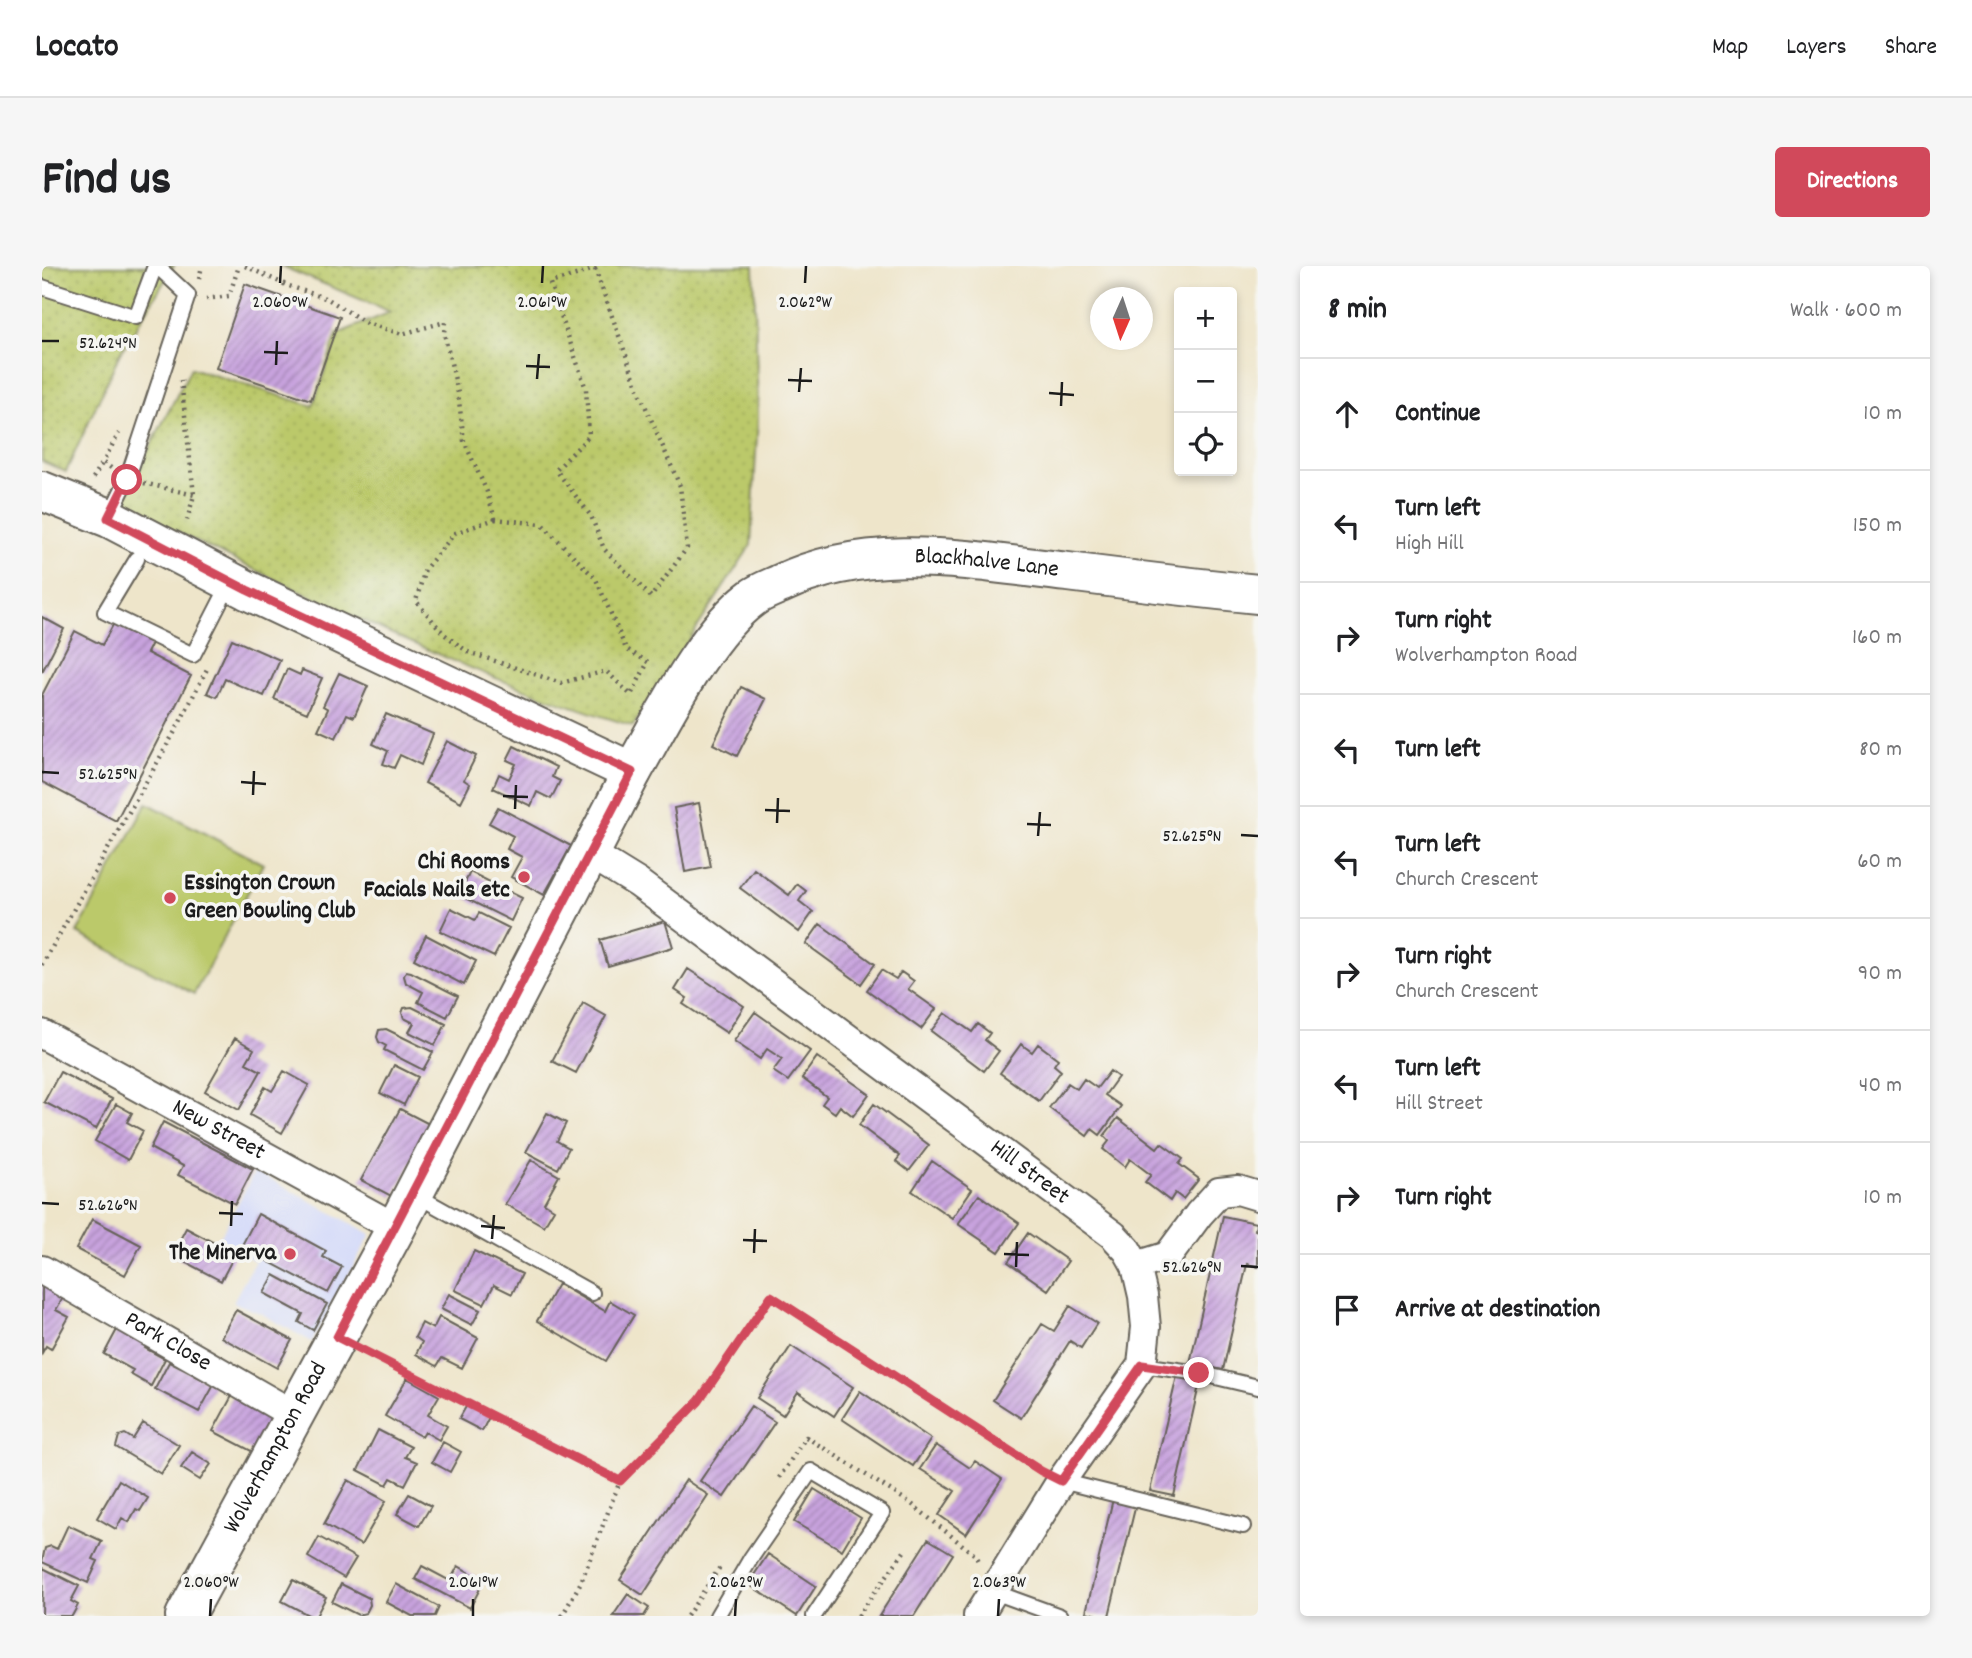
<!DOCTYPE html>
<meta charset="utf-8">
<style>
:root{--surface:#fff;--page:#f6f6f6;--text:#202124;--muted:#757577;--line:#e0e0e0;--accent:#d1495b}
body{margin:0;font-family:Dekko,sans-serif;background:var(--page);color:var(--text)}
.controls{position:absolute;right:21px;top:21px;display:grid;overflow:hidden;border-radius:7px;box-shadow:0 4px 10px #0003}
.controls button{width:63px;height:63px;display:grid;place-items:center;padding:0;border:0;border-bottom:2px solid var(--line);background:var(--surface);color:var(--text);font:35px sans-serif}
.compass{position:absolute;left:1048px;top:21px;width:63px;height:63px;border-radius:50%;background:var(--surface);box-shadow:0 4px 10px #0003;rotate:183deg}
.stop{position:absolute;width:21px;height:21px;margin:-16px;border:5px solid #d1495b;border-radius:50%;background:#fff}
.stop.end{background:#d1495b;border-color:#fff;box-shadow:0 2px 7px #0008}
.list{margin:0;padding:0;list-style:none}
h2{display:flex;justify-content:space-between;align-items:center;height:91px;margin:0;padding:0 28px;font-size:30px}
h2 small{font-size:23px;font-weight:400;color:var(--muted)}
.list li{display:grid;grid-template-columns:46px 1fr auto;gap:21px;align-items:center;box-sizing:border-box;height:112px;padding:0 28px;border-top:2px solid var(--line)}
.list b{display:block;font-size:26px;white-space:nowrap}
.list p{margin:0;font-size:23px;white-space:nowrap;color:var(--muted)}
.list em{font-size:23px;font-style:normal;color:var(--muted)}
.icon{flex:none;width:38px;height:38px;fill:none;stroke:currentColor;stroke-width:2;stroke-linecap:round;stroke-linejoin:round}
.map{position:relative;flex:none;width:1216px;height:1350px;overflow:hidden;border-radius:7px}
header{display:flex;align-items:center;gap:42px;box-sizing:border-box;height:98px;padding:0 35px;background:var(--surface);border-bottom:2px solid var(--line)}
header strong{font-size:33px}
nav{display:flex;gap:38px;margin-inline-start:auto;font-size:24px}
.intro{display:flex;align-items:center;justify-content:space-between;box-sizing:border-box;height:168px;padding:0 42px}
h1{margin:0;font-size:49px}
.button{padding:18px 32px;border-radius:7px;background:var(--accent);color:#fff;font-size:24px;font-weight:700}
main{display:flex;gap:42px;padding:0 42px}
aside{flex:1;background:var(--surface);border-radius:7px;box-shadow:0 4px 10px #0003}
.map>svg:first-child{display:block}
.built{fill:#d3d9f9}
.grass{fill:#bbc96b;stroke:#6c7244;stroke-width:2}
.park{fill:url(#park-dots);stroke:#6c7244;stroke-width:2}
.building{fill:url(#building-hatch)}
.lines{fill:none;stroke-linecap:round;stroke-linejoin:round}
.lane-casing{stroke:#666259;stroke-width:18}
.street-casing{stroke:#666259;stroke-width:32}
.secondary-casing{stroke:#666259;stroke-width:42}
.path{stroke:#666259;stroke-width:4.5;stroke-dasharray:2 5;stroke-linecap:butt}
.lane{stroke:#fff;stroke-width:14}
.street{stroke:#fff;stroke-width:28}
.secondary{stroke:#fff;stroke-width:38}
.route{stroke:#d1495b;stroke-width:9}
.ticks{fill:none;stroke:#1c1c1c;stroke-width:2.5}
.poi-dot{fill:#d1495b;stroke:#f6f6f2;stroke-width:2.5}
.labels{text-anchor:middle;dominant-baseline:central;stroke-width:7;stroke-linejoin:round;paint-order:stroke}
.street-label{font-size:24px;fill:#1c1c1c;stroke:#f6f6f2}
.poi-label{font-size:24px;font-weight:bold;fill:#1c1c1c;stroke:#f6f6f2;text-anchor:end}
.ticks-label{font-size:18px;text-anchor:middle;fill:#1c1c1c;stroke:#f6f6f2;stroke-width:7;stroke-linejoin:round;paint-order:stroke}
</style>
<header>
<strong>Locato</strong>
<nav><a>Map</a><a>Layers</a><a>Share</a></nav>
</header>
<div class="intro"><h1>Find us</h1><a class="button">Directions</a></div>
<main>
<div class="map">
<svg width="1216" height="1350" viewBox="0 0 1216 1350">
<defs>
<pattern id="park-dots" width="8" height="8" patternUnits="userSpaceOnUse" patternTransform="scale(1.75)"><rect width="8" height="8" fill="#bbc96b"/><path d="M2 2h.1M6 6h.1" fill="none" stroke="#a0ac5c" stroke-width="1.8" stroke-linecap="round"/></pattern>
<pattern id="building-hatch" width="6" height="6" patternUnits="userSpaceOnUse" patternTransform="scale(1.75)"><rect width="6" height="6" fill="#c8a3de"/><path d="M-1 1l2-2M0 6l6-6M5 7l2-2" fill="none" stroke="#a284b3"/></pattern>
</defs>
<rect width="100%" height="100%" fill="#f6f6f2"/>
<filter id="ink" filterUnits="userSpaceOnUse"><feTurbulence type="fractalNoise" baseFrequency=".0143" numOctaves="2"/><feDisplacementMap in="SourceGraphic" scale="14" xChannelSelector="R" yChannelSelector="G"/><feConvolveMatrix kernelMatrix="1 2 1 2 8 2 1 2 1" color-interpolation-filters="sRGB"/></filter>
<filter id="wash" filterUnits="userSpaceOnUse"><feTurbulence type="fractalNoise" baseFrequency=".00686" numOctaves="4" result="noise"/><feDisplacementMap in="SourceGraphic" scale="28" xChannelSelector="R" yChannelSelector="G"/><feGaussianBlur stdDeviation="1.57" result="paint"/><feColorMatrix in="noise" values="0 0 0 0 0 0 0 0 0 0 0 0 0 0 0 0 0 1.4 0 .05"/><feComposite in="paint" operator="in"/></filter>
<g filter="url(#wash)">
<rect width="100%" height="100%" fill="#eee5ca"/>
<path class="built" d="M213 905 329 968 270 1076 220 1048 191 1036 213 995 176 975Z"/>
<path class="grass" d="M105 537 221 598 152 728 35 667Z"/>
<path class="park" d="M0 0H132L77 89 24 206 0 195Z
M239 0H712L716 150 709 279 591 460C413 407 246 318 78 239L149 102 271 140 295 68 349 46Z"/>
<g id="blocks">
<path class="building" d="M203 18 298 51 269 134 174 102Z
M0 351 22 363 0 406Z
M72 357 110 377 105 387 149 410 74 555 0 516V429L33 365 60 379Z
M190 373 238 394 222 430 183 413 175 431 165 427Z
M245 403 258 409 260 404 280 412 265 447 232 433Z
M297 407 326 420 312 451 305 448 294 472 276 464 286 443 281 440Z
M699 421 724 433 695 490 671 478Z
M344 448 391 468 379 499 358 489 352 502 341 498 346 485 331 478Z
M405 475 434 490 422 514 428 518 419 536 383 517Z
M472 480 514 501 510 511 518 515 509 533 495 526 489 540 451 522 457 508 467 513 474 498 465 494Z
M657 537 669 601 643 606 632 542Z
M456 541 529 580 502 629 469 611 480 591 465 583 471 570 447 557Z
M712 603 747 629 755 618 764 625 757 635 771 646 757 666 698 622Z
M428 606 480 632 469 655 417 629Z
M409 642 433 654 437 647 467 662 452 691 398 665Z
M623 655 631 681 566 700 558 674Z
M778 658 833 698 819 718 764 678Z
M384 669 434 695 422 719 372 693Z
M646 703 702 740 685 767 641 738 645 732 633 724Z
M839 704 854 713 859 706 872 715 866 723 894 743 879 763 825 724Z
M364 705 369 706 416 730 405 751 376 736 381 726 364 717 362 710Z
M541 737 564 750 534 807 510 795Z
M370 741 404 758 393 779 367 766 372 757 362 752 360 747 362 742Z
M713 746 768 785 746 815 731 805 740 793 725 783 718 793 692 775Z
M903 747 930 766 936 758 948 767 943 774 957 785 942 805 889 765Z
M344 763 391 786 381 804 342 784 344 780 337 776 335 771 337 764Z
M193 772 212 783 204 797 219 805 197 844 163 825Z
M979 778 990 786 996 778 1016 793 1012 799 1019 805 997 835 958 807Z
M775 791 827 828 811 850 798 840 793 847 780 838 785 831 760 812Z
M352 799 376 811 362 839 338 827Z
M242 805 267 819 240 867 208 849 223 821 230 825Z
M1068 805 1076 811 1063 829 1079 840 1058 869 1050 863 1045 870 1007 842 1026 817 1035 823 1042 813 1055 822Z
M18 806 70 833 54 863 2 836Z
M74 838 90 847 85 856 101 865 86 894 53 875Z
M832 838 887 879 867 905 854 895 858 890 817 859Z
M358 843 389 859 351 931 319 914Z
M505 847 524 857 515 875 527 882 516 903 484 886Z
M1076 852 1115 882 1119 877 1141 893 1137 898 1157 913 1141 933 1133 927 1128 935 1103 916 1109 909 1088 893 1083 901 1061 883 1067 875 1062 870Z
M121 856 211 903 193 938 136 909 141 900 108 882Z
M489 894 517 910 502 937 512 943 502 960 463 938Z
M890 895 930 923 910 952 870 925Z
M937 929 977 957 957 986 916 958Z
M216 948 284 985 281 991 300 1001 286 1027 199 981Z
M1181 950 1214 957 1213 964 1216 965V1001L1205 998 1181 1104 1148 1097Z
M50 953 99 979 83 1009 34 983Z
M144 962 193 988 179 1015 130 989Z
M986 967 1026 995 1006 1024 966 996Z
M432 985 480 1008 470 1028 452 1019 442 1038 413 1024Z
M232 1009 285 1038 271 1064 257 1056 261 1048 222 1027Z
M0 1018 22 1030 14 1044 27 1051 9 1083 4 1080 0 1087Z
M516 1018 563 1045 568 1035 592 1049 564 1095 495 1055Z
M407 1028 438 1044 430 1059 399 1043Z
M1028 1040 1055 1057 1039 1082 1028 1075 979 1152 951 1134 1000 1058 1012 1065Z
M194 1044 250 1074 235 1102 179 1071Z
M397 1051 436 1072 420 1102 400 1092 395 1100 374 1088 380 1076 373 1071 380 1057 391 1063Z
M77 1060 106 1077 103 1082 123 1093 109 1120 88 1108 91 1104 62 1088Z
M749 1080 811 1121 792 1150 756 1126 741 1149 715 1132Z
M127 1096 172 1119 157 1146 113 1123Z
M1135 1110 1158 1115 1132 1230 1108 1225Z
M365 1112 397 1130 386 1149 405 1160 397 1174 383 1166 380 1171 343 1150Z
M818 1125 889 1173 871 1200 800 1153Z
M191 1128 232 1150 213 1187 171 1165Z
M426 1137 448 1149 440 1165 417 1153Z
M709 1140 733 1156 682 1231 658 1215Z
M101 1157 137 1179 119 1208 74 1181 77 1170 83 1168 91 1173Z
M336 1164 369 1181 363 1191 375 1196 363 1219 349 1212 345 1219 316 1204Z
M401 1176 419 1186 408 1206 390 1196Z
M894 1179 928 1202 933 1195 960 1213 924 1268 897 1249 913 1225 878 1203Z
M150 1186 169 1198 158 1214 139 1202Z
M77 1214 106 1232 98 1245 94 1243 87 1256 80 1252 74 1263 55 1252Z
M306 1214 344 1235 319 1279 282 1258Z
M644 1214 666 1229 601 1329 578 1314Z
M772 1223 819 1252 800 1284 752 1256Z
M367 1228 389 1240 377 1260 355 1248Z
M1071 1233 1094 1238 1067 1350H1059L1044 1346Z
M26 1259 60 1275 51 1293 56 1295 46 1317 0 1296 3 1282 9 1280 15 1283Z
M277 1271 314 1292 302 1312 266 1291Z
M886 1273 911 1288 872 1350H837Z
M726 1288 774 1320 755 1350 706 1318Z
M380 1300 408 1315 416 1300 442 1315 428 1342 373 1313Z
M1 1302 37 1320 29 1335 36 1339 30 1350H0Z
M251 1314 284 1331 274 1350H268L240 1335Z
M299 1318 327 1332 328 1339 324 1347 316 1349 290 1336Z
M354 1318 397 1341 393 1350H370L344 1336Z
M586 1328 607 1342 602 1350H571Z"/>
</g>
</g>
<g filter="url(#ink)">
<use href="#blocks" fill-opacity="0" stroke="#666259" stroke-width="2"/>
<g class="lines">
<defs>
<path id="lane" d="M0 21 94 51 113 0
M67 251 85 214 146 29 115 0
M95 293 63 346 151 389 188 317
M374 929 550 1027
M1100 1099 1157 1107 1216 1121
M1019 1215 1201 1260
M952 1326 1018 1350
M675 1350 709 1292 769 1205 840 1247 772 1350"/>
<g id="street">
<path id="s1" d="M549 588 596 617 1071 969 1085 984 1094 1000 1101 1030 1104 1061 1100 1099 1019 1215 936 1350"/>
<path id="s2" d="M0 768 354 962"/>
<path d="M1094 1000 1126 990 1157 948 1177 926 1196 924 1216 930"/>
<path id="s3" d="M0 1004 252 1149"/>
</g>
<g id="secondary">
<path d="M0 225 67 252 205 324 590 506"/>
<path id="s4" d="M143 1350 354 962 590 506C620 454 662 367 710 332 718 326 729 322 738 318 830 274 929 295 1026 306 1089 314 1153 322 1216 328"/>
</g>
</defs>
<use href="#lane" class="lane-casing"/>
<use href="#street" class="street-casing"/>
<use href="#secondary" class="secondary-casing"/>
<path class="path" d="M203 0 244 19 286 33 324 57 360 68 403 56 402 67 416 127 422 175 445 226 453 253
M553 3 598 128 638 220 645 282 609 331 562 283 549 250 514 204 547 170 544 123 508 17Z
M157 13 160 0
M164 33 187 30 197 0
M139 114 152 229 144 258
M69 202 61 196 77 167
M51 212 61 196
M102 217 152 229
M453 253 500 258 554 313 584 383 606 396 589 429 564 405 519 417 426 386 402 368 374 335 383 303 413 267Z
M0 699 136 460 165 403
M321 1084 578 1215
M737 1212 764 1171 867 1236 933 1289 937 1297
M520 1350 539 1316 578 1215 657 1135 729 1029 996 1204
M645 1350 680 1298
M816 1350 864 1283"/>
<use href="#lane" class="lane"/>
<use href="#street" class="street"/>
<use href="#secondary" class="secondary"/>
</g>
</g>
<g class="lines" filter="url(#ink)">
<path class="route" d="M85 214 66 252 205 324 590 506 295 1071 578 1215 657 1135 729 1030 999 1205 1019 1215 1100 1099 1157 1107"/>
</g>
<path class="ticks" d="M238 17 239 0M500 17 501 0M763 17 764 0M0 75H17M222 86 246 87M234 99 235 75M484 100 508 101M495 113 497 88M746 114 770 115M757 126 759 102M1007 127 1032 129M1019 140 1020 116M0 506 17 507M199 516 224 518M211 529 212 505M461 530 486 531M473 543 474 519M723 544 748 545M735 557 736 532M985 558 1009 559M1199 569 1216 570M996 570 998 546M0 937 17 938M177 947 201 948M189 960 190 935M439 960 463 962M450 973 452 949M701 974 725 975M712 987 713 963M962 988 987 989M1199 1000 1216 1001M974 1001 975 976M168 1350 169 1333M431 1350V1333M693 1350 694 1333M956 1350 957 1333"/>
<g class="poi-dot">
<circle cx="482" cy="611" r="7"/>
<circle cx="128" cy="632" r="7"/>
<circle cx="248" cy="988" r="7"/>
</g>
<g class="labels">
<g class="street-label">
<text stroke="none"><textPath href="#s4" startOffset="1410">Blackhalve Lane</textPath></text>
<text stroke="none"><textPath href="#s2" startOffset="201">New Street</textPath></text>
<text stroke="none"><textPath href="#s1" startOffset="542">Hill Street</textPath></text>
<text stroke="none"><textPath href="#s3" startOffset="145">Park Close</textPath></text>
<text stroke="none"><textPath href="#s4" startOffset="191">Wolverhampton Road</textPath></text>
</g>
<g class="poi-label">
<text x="468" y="597">Chi Rooms<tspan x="468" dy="28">Facials Nails etc</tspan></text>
<text x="142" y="618" text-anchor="start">Essington Crown<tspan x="142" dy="28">Green Bowling Club</tspan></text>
<text x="234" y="988">The Minerva</text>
</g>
</g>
<g class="ticks-label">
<text x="238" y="41">2.060°W</text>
<text x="500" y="41">2.061°W</text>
<text x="763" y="41">2.062°W</text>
<text x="66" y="82">52.624°N</text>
<text x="66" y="513">52.625°N</text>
<text x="1150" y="575">52.625°N</text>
<text x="66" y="944">52.626°N</text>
<text x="1150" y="1006">52.626°N</text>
<text x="169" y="1321">2.060°W</text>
<text x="431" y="1321">2.061°W</text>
<text x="694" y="1321">2.062°W</text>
<text x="957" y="1321">2.063°W</text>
</g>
</svg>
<div class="controls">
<button>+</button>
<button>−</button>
<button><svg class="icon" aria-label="locate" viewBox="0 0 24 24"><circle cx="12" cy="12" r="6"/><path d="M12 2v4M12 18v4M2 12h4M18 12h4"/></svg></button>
</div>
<svg class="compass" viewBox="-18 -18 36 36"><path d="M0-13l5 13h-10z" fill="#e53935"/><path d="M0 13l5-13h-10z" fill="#757577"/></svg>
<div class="stop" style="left:85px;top:214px"></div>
<div class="stop end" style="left:1157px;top:1107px"></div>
</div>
<aside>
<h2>8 min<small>Walk · 600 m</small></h2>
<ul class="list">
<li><svg class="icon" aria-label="ahead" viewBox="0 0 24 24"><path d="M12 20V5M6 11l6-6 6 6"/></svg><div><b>Continue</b></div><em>10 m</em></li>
<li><svg class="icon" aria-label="left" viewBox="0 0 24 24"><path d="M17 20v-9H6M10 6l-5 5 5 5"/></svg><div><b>Turn left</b><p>High Hill</p></div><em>150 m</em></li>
<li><svg class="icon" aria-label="right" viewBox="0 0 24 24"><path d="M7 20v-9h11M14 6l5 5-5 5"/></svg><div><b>Turn right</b><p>Wolverhampton Road</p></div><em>160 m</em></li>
<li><svg class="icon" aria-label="left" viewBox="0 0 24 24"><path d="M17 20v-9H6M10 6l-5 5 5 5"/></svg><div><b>Turn left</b></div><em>80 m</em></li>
<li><svg class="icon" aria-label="left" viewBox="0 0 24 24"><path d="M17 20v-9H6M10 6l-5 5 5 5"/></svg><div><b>Turn left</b><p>Church Crescent</p></div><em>60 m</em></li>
<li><svg class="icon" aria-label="right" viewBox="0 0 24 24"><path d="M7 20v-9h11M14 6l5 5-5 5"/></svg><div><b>Turn right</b><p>Church Crescent</p></div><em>90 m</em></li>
<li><svg class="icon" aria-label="left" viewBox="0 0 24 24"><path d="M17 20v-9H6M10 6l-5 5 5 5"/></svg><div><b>Turn left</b><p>Hill Street</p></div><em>40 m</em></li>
<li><svg class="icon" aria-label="right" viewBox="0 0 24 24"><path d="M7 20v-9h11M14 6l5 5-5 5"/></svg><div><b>Turn right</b></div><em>10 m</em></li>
<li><svg class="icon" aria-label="arrive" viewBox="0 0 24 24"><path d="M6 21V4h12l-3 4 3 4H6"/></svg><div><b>Arrive at destination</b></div></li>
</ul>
</aside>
</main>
